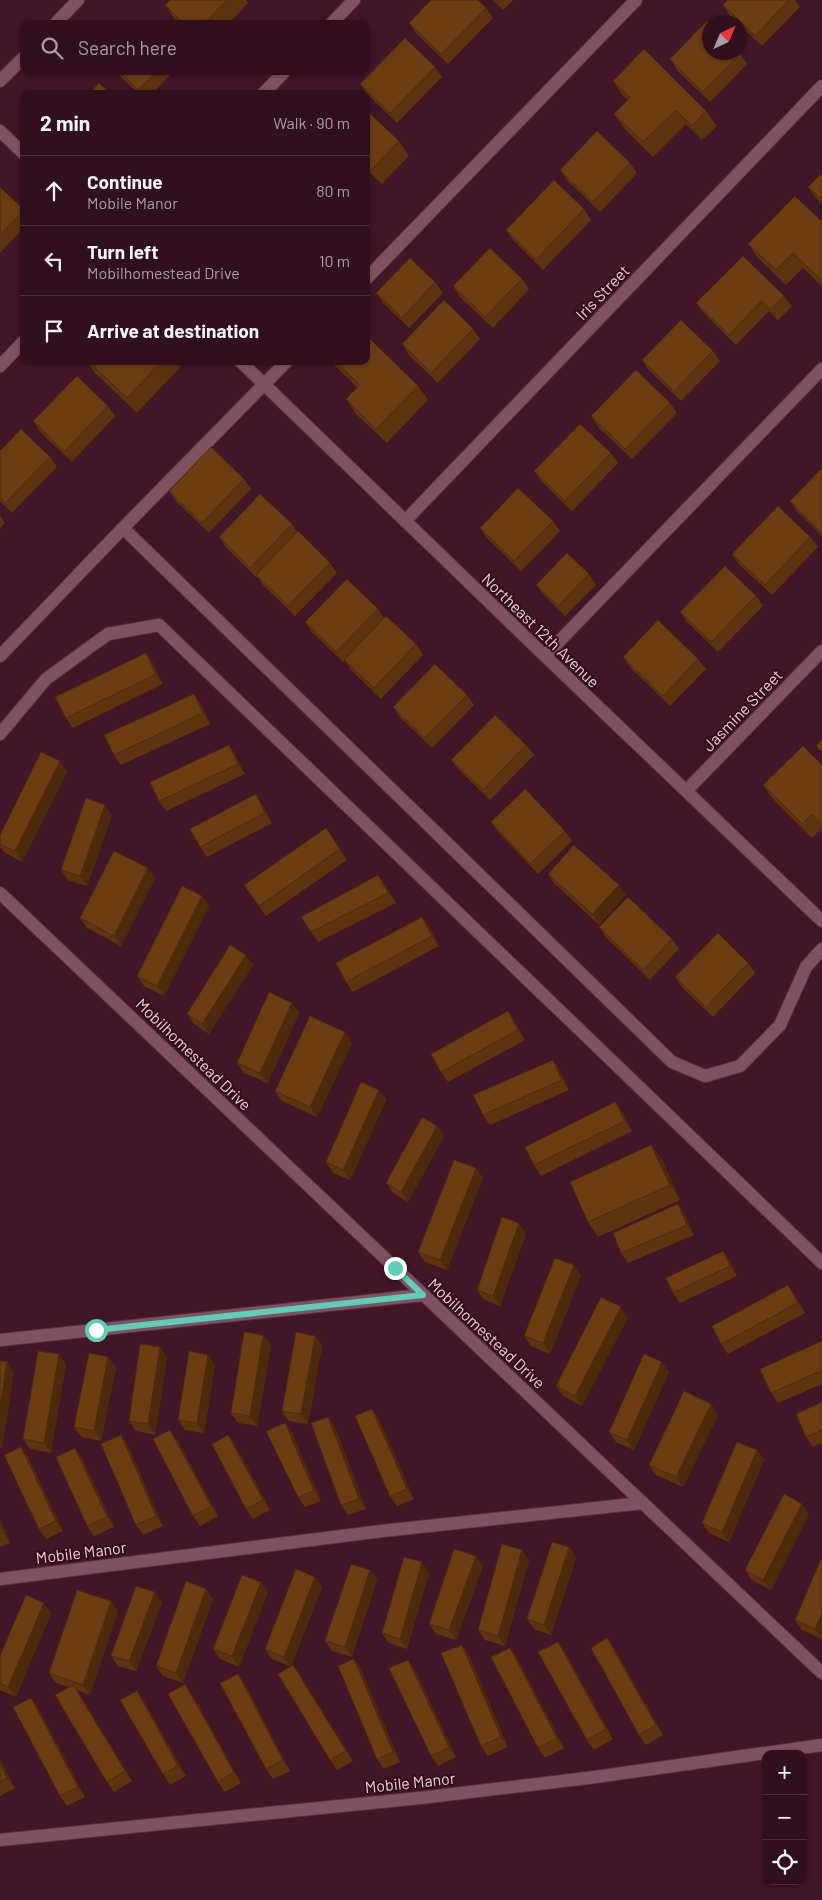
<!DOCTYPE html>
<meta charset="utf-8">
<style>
:root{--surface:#31101d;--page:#3d1e2a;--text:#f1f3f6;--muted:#a89da4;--line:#4c303b}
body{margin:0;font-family:Barlow,sans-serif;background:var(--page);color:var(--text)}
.controls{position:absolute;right:15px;bottom:15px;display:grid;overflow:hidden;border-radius:10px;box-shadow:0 1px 4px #0004}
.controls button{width:45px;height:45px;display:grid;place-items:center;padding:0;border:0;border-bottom:1px solid var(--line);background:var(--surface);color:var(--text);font:25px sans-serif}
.compass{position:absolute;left:702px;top:15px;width:45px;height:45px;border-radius:50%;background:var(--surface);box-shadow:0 1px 4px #0004;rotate:44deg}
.stop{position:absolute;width:15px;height:15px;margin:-11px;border:4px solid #5eceb8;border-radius:50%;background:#fff}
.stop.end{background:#5eceb8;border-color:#fff;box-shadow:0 1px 5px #0008}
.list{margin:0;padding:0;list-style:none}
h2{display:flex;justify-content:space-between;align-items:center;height:65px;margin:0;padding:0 20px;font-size:21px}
h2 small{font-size:16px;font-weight:400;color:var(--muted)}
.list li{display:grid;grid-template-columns:32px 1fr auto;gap:15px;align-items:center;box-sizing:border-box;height:70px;padding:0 20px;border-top:1px solid var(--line)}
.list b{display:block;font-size:19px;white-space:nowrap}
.list p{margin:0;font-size:16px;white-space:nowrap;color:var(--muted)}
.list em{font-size:16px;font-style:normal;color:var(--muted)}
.icon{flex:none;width:28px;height:28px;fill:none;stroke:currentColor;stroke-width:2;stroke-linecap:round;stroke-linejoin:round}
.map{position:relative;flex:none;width:822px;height:1900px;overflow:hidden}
.search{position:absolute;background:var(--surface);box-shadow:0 1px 4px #0004;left:20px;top:20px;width:350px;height:55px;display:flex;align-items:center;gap:12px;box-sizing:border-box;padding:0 18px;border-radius:10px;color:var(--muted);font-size:19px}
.panel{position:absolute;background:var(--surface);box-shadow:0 1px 4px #0004;left:20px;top:90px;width:350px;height:275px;border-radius:10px}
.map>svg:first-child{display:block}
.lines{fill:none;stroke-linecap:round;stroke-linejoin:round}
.service-casing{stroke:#5c3343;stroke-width:14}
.minor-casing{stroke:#5c3343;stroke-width:14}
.tertiary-casing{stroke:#5c3343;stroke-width:14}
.service{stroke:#805261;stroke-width:12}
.minor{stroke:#805261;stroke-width:12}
.tertiary{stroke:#805261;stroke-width:12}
.wall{fill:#5d340f}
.shaded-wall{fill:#4c2b0d}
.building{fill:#6c3d12;stroke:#4c2b0d}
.route{stroke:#5eceb8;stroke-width:6}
.labels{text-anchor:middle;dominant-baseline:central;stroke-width:4;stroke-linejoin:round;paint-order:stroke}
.street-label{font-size:16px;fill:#ecced7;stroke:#360c1d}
</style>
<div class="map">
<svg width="822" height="1900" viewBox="0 0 822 1900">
<rect width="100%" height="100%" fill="#411627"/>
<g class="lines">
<defs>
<path id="service" d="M55 24 78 0
M0 81 24 57
M366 279 636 0
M287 361 123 528 672 1062 705 1076 740 1066 780 1025 806 967 822 949
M0 656 123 528
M545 656 822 369"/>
<path id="minor" d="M0 131 24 154
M240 361 545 656 822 921
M405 521 822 86
M0 734 46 679 108 634 159 625 822 1263
M686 791 822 651
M0 893 822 1673
M0 1340 423 1295
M0 1579 382 1531 643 1503
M0 1840 420 1798 588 1778 822 1745"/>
<path id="tertiary" d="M331 24 354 0
M263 94 285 71
M0 366 24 341"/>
</defs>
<use href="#service" class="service-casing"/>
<use href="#minor" class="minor-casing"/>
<use href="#tertiary" class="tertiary-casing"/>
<use href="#service" class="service"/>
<use href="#minor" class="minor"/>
<use href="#tertiary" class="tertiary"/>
</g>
<path class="wall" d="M170 0H246L248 3 228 24H179L175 20 165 5Z
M493 0H513L503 10Z
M728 0H795L800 7 762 46 740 25V22H737L730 16 723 5Z
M486 8 493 18 448 64 416 33 409 23Z
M740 54 747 64 710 102 677 70 670 59Z
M435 67 442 77 397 123 367 94 360 84Z
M115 71H174L152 94H139Z
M613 81 706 111 717 126 702 140 686 124 653 157 624 128 614 114 628 100 623 96Z
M366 110 399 141 409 156 382 184 366 169Z
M630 163 637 173 600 212 567 180 560 170Z
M822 173V204L815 197 808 187Z
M0 187 24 210V228L0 253Z
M584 209 591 220 543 270 513 240 506 230Z
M822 222V286L803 268 786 285 758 258 748 244Z
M522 279 529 289 493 328 460 297 453 286Z
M435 282 443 293 409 328 383 303 376 293Z
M784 296 792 306 778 320 769 311 736 345 704 313 696 303Z
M473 329 480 339 438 383 409 355 402 344Z
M713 351 720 361 681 401 649 370 642 360Z
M87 361H178L181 366 137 413 94 372Z
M330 361H366L418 386 428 400 387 443 356 414 346 399 357 387Z
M670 403 677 413 632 459 598 427 591 416Z
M108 406 115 416 72 462 40 432 33 421Z
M0 451 50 457 57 467 12 513 0 501Z
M611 453 618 463 572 511 541 481 534 471Z
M822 468V536L797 511 790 501Z
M244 479 251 489 209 533 176 501 169 491Z
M0 516 5 523 0 529Z
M553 521 560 531 521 571 487 538 480 528Z
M292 524 297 532 330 563 337 573 295 616 263 585 258 577 257 578 226 547 219 537Z
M810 537 818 547 772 595 739 564 732 554Z
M589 574 596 585 565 616 544 595 536 585Z
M756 596 763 606 718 652 687 622 680 612Z
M378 609 384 618 416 644 423 655 381 699 351 670 345 661 343 662 312 632 305 622Z
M146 653 153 663 163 684 73 728 66 718Z
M623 657 698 659 706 669 670 706 630 667Z
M467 695 474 705 432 748 400 717 393 707Z
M201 704 210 724 121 765 114 755Z
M229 745 236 756 245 774 166 811 159 801Z
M526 745 534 755 490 800 459 770 451 760Z
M822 765V829L812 838 773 799 763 785Z
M67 772 22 862 4 852 0 847V835Z
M263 805 272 823 207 857 200 847Z
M112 815 87 886 68 880 61 870Z
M491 822 565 831 572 841 538 874 498 832Z
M326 828 347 860 266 916 244 885Z
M148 868 155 878 121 946 87 928 80 918Z
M548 874 626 895 599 925 555 884Z
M378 875 385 885 396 903 318 942 311 932Z
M202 896 209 906 164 996 144 986 137 976Z
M422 917 429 927 439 946 353 992 346 982Z
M599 927 672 939 679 949 650 980 606 937Z
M246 955 253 965 209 1034 194 1024 187 1014Z
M748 963 755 973 713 1017 682 987 675 977Z
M292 1003 299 1013 268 1083 244 1073 237 1063Z
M508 1011 515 1022 525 1040 448 1082 441 1072Z
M345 1032 352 1043 317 1117 282 1101 275 1091Z
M553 1060 560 1070 569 1090 490 1125 483 1115Z
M379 1090 386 1100 350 1180 333 1173 326 1162Z
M615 1102 622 1112 632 1131 541 1176 534 1165Z
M444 1136 408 1202 393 1193 386 1183Z
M662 1159 680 1200 598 1237 588 1222Z
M476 1168 483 1178 447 1270 425 1262 418 1252Z
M678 1204 685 1214 694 1235 628 1263 621 1253Z
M526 1234 500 1306 484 1300 477 1290Z
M723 1251 730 1261 737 1276 680 1303 673 1293Z
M581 1275 550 1354 531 1346 524 1336Z
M795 1295 805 1313 728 1354 721 1344Z
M628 1317 582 1406 563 1396 556 1386Z
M263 1335 271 1345 257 1426 238 1423 231 1413Z
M315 1336 322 1346 308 1424 289 1421 282 1411Z
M822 1341V1384L778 1403 771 1393Z
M167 1357 155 1435 136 1431 129 1421Z
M66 1364 51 1453 30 1449 23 1439Z
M215 1365 204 1433 185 1430 178 1420Z
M116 1367 101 1441 82 1437 74 1427Z
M669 1372 634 1450 616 1442 609 1432Z
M822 1402V1443L813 1447 806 1437Z
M711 1404 718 1415 683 1487 656 1475 649 1465Z
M372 1409 379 1419 414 1499 397 1506 390 1496Z
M328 1417 335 1427 366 1509 348 1515 341 1505Z
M285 1423 292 1433 321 1501 305 1507 298 1497Z
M170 1430 177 1440 218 1516 200 1526 193 1516Z
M121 1435 128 1446 163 1526 143 1535 136 1525Z
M228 1435 235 1445 270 1510 253 1519 246 1509Z
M21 1447 28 1457 63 1531 46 1539 39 1529Z
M757 1450 764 1460 729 1542 709 1533 702 1523Z
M82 1458 114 1527 94 1536 87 1526Z
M809 1514 771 1590 752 1580 745 1570Z
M0 1520 10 1543 0 1547Z
M569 1547 576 1558 551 1635 534 1629 527 1619Z
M822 1557V1639L802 1630 795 1620Z
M529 1560 505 1646 485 1640 478 1630Z
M483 1566 456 1640 436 1634 429 1624Z
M370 1570 377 1580 352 1657 332 1651 325 1641Z
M429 1573 407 1649 389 1643 382 1633Z
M315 1577 322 1587 291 1666 300 1675 353 1761 337 1770 330 1760 290 1666 272 1659 265 1649Z
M268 1592 239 1667 220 1659 213 1649Z
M213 1599 183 1683 163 1676 156 1666Z
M162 1602 136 1671 118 1666 111 1656Z
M118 1611 90 1695 77 1690 132 1781 114 1792 107 1782 68 1687 56 1683 49 1673Z
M51 1613 16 1697 0 1690V1656Z
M607 1638 614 1648 663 1735 646 1745 639 1735Z
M565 1652 613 1739 594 1750 587 1740Z
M469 1655 508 1747 488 1756 481 1746Z
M517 1658 564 1748 545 1758 538 1748Z
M354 1659 361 1669 400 1762 384 1769 377 1759Z
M415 1670 456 1757 438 1766 431 1756Z
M245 1684 290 1771 273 1779 266 1769Z
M192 1694 241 1783 225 1792 218 1782Z
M31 1698 38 1708 85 1797 67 1806 60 1796Z
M144 1701 186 1776 170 1785 163 1774Z
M0 1760 15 1788 0 1796Z"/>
<path class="shaded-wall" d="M146 653 153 663 163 684 156 674Z
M194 694 201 704 210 724 203 713Z
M229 745 236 756 245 774 238 764Z
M60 761 67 772 22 862 15 851Z
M256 794 263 805 272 823 265 813Z
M105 805 112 815 87 886 80 876Z
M148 868 155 878 121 946 114 936Z
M378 875 385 885 396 903 388 893Z
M619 885 626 895 599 925 592 914Z
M202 896 209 906 164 996 157 986Z
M422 917 429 927 439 946 432 936Z
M246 955 253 965 209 1034 202 1024Z
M292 1003 299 1013 268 1083 260 1073Z
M508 1011 515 1022 525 1040 518 1030Z
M345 1032 352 1043 317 1117 310 1107Z
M553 1060 560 1070 569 1090 562 1080Z
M379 1090 386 1100 350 1180 343 1170Z
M615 1102 622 1112 632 1131 625 1121Z
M437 1126 444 1136 408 1202 401 1192Z
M651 1145 662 1159 680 1200 670 1185Z
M476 1168 483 1178 447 1270 440 1260Z
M678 1204 685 1214 694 1235 687 1225Z
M519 1223 526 1234 500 1306 493 1296Z
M723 1251 730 1261 737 1276 730 1266Z
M574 1265 581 1275 550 1354 543 1343Z
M788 1285 795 1295 805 1313 798 1303Z
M621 1307 628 1317 582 1406 575 1396Z
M263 1335 271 1345 257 1426 250 1416Z
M315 1336 322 1346 308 1424 301 1414Z
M160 1347 167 1357 155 1435 148 1424Z
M59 1354 66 1364 51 1453 44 1443Z
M208 1355 215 1365 204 1433 197 1423Z
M108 1357 116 1367 101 1441 94 1431Z
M7 1362 14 1372 2 1450 0 1447V1408Z
M662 1362 669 1372 634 1450 627 1440Z
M711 1404 718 1415 683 1487 676 1477Z
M372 1409 379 1419 414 1499 407 1489Z
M328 1417 335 1427 366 1509 359 1499Z
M285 1423 292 1433 321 1501 314 1491Z
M170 1430 177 1440 218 1516 211 1506Z
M121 1435 128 1446 163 1526 156 1516Z
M228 1435 235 1445 270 1510 263 1500Z
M21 1447 28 1457 63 1531 56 1521Z
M75 1448 82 1458 114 1527 107 1517Z
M757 1450 764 1460 729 1542 722 1532Z
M802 1504 809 1514 771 1590 763 1580Z
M0 1520 10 1543 3 1532 0 1526Z
M569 1547 576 1558 551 1635 544 1625Z
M522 1550 529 1560 505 1646 498 1636Z
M476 1556 483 1566 456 1640 449 1630Z
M422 1562 429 1573 407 1649 400 1639Z
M370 1570 377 1580 352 1657 345 1647Z
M315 1577 322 1587 291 1667 284 1657Z
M261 1582 268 1592 239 1667 232 1656Z
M206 1589 213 1599 183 1683 176 1673Z
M155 1592 162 1602 136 1671 129 1661Z
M111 1601 118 1611 90 1695 83 1685Z
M44 1603 51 1613 16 1697 8 1687Z
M822 1613V1638L815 1629Z
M607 1638 614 1648 663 1735 656 1725Z
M558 1642 565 1652 613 1739 606 1729Z
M462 1645 469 1655 508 1747 501 1737Z
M510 1648 517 1658 564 1748 557 1738Z
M354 1659 361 1669 400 1762 393 1752Z
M408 1660 415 1670 456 1757 449 1747Z
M293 1665 300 1675 353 1761 346 1751Z
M238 1674 245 1684 290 1771 283 1760Z
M185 1684 192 1694 241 1783 234 1772Z
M73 1685 80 1695 132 1781 125 1771Z
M137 1691 144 1701 186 1776 178 1766Z
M31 1698 38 1708 85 1797 78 1787Z
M0 1760 15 1788 7 1778 0 1764Z"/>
<path class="building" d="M170 0H227L204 24H184L165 5Z
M431 0H478L486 8 441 54 409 23Z
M728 0H789L755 36 723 5Z
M707 21 710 24V52H739L740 54 703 92 670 59Z
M405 38 435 67 390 113 360 84Z
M644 49 706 111 692 126 676 110 643 142 614 114 630 98 613 81Z
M119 71H157L138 90Z
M99 83 111 94H89Z
M346 91 349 94H343Z
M366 110 399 141 371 170 366 165Z
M597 131 630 163 593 202 560 170Z
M822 173V200L808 187Z
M554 180 584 209 536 260 506 230Z
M0 187 24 210V211L0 235Z
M795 196 822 222V281L793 253 776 270 748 244Z
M490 248 522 279 485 317 453 286Z
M743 256 784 296 771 310 761 301 729 335 696 303Z
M410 258 435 282 402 318 376 293Z
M444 300 473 329 431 373 402 344Z
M681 320 713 351 674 391 642 360Z
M366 335 418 386 376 429 346 399 360 385 335 361H366Z
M88 361H162L127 398Z
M636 370 670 403 625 449 591 416Z
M77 376 108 406 64 452 33 421Z
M580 424 611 453 565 501 534 471Z
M21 429 50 457 5 503 0 498V451Z
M211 447 244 479 202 523 169 491Z
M822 468V529L820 531 790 501Z
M518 488 553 521 514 561 480 528Z
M260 494 292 524 250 568 219 537Z
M778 506 810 537 765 585 732 554Z
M298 531 330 563 288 606 256 575Z
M567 553 589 574 558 606 536 585Z
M725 566 756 596 711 642 680 612Z
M347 579 378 609 336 652 305 622Z
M386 616 416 644 374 688 344 660Z
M658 620 698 659 663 696 623 657Z
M146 653 156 674 66 718 55 697Z
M435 664 467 695 425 738 393 707Z
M194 694 203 713 114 755 104 735Z
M495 715 526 745 483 790 451 760Z
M822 739V752L816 746Z
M229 745 238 764 159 801 150 782Z
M803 746 822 765V825L812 814 802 824 763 785Z
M41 752 60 761 15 851 0 844V835Z
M525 789 565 831 530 864 491 822Z
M256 794 265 813 200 847 190 829Z
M86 798 105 805 80 876 61 870Z
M326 828 340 849 259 906 244 885Z
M574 845 619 885 592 914 548 874Z
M114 851 148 868 114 936 80 918Z
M378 875 388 893 311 932 301 917Z
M182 886 202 896 157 986 137 976Z
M628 897 672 939 643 970 599 927Z
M422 917 432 936 346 982 336 963Z
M718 933 748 963 706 1007 675 977Z
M230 945 246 955 202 1024 187 1014Z
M269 992 292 1003 260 1073 237 1063Z
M508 1011 518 1030 441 1072 431 1054Z
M310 1016 345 1032 310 1107 275 1091Z
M553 1060 562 1080 483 1115 473 1095Z
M361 1082 379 1090 343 1170 326 1162Z
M615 1102 625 1121 534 1165 525 1147Z
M422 1117 437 1126 401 1192 386 1183Z
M651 1145 670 1185 588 1222 570 1182Z
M454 1160 476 1168 440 1260 418 1252Z
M678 1204 687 1225 621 1253 613 1233Z
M502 1217 519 1223 493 1296 477 1290Z
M723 1251 730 1266 673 1293 666 1278Z
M555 1258 574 1265 543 1343 524 1336Z
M788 1285 798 1303 721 1344 712 1326Z
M601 1297 621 1307 575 1396 556 1386Z
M244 1332 263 1335 250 1416 231 1413Z
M296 1332 315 1336 301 1414 282 1411Z
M822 1341V1370L771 1393 760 1369Z
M140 1344 160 1347 148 1424 129 1421Z
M38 1351 59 1354 44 1443 23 1439Z
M189 1351 208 1355 197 1423 178 1420Z
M89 1353 108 1357 94 1431 74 1427Z
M644 1354 662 1362 627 1440 609 1432Z
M0 1361 7 1362 0 1408Z
M684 1391 711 1404 676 1477 649 1465Z
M822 1402V1430L806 1437 796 1414Z
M372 1409 407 1489 390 1496 355 1416Z
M328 1417 359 1499 341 1505 311 1423Z
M285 1423 314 1491 298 1497 266 1431Z
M170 1430 211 1506 193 1516 153 1439Z
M121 1435 156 1516 136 1525 101 1444Z
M228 1435 263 1500 246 1509 212 1444Z
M737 1442 757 1450 722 1532 702 1523Z
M21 1447 56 1521 39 1529 4 1455Z
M75 1448 107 1517 87 1526 56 1457Z
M784 1494 802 1504 763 1580 745 1570Z
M0 1526 3 1532 0 1534Z
M552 1542 569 1547 544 1625 527 1619Z
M502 1544 522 1550 498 1636 478 1630Z
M454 1549 476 1556 449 1630 429 1624Z
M404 1557 422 1562 400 1639 382 1633Z
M822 1557V1613L815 1629 795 1620Z
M351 1564 370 1570 345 1647 325 1641Z
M296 1569 315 1577 284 1657 265 1649Z
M242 1575 261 1582 232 1656 213 1649Z
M186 1581 206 1589 176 1673 156 1666Z
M136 1586 155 1592 129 1661 111 1656Z
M77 1590 111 1601 83 1685 49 1673Z
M26 1595 44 1603 8 1687 0 1683V1656Z
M607 1638 656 1725 639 1735 591 1648Z
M558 1642 606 1729 587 1740 538 1652Z
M462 1645 501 1737 481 1746 441 1653Z
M510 1648 557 1738 538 1748 491 1657Z
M354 1659 393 1752 377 1759 338 1666Z
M408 1660 449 1747 431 1756 389 1668Z
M293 1665 346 1751 330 1760 278 1674Z
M238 1674 283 1760 266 1769 220 1683Z
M185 1684 234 1772 218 1782 168 1694Z
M73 1685 125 1771 107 1782 55 1695Z
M137 1691 178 1766 163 1774 120 1700Z
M31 1698 78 1787 60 1796 13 1707Z
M0 1764 7 1778 0 1782Z"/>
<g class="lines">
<path class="route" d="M96 1330 423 1295 395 1268"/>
</g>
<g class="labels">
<g class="street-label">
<text transform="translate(602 292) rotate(-46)">Iris Street</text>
<text transform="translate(541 630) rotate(44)">Northeast 12th Avenue</text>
<text transform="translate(742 710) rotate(-46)">Jasmine Street</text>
<text transform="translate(194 1054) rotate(44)">Mobilhomestead Drive</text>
<text transform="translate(487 1333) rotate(43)">Mobilhomestead Drive</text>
<text transform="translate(81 1552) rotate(-7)">Mobile Manor</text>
<text transform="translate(410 1782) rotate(-6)">Mobile Manor</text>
</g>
</g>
</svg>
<div class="controls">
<button>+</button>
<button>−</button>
<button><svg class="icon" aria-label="locate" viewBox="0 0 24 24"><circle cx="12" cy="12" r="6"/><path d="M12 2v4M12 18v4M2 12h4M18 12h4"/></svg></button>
</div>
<svg class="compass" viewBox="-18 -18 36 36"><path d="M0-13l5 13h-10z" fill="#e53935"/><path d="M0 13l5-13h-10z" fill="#a89da4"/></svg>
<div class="stop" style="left:96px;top:1330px"></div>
<div class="stop end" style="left:395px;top:1268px"></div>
<div class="search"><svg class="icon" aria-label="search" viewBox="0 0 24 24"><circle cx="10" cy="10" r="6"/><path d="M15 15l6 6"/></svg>Search here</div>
<section class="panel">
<h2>2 min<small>Walk · 90 m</small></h2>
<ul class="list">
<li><svg class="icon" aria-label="ahead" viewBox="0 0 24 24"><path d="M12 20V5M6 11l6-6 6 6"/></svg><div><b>Continue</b><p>Mobile Manor</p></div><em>80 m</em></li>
<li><svg class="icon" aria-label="left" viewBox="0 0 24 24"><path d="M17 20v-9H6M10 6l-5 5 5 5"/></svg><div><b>Turn left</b><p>Mobilhomestead Drive</p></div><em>10 m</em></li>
<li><svg class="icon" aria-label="arrive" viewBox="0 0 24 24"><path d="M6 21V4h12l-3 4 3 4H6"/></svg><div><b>Arrive at destination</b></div></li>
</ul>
</section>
</div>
